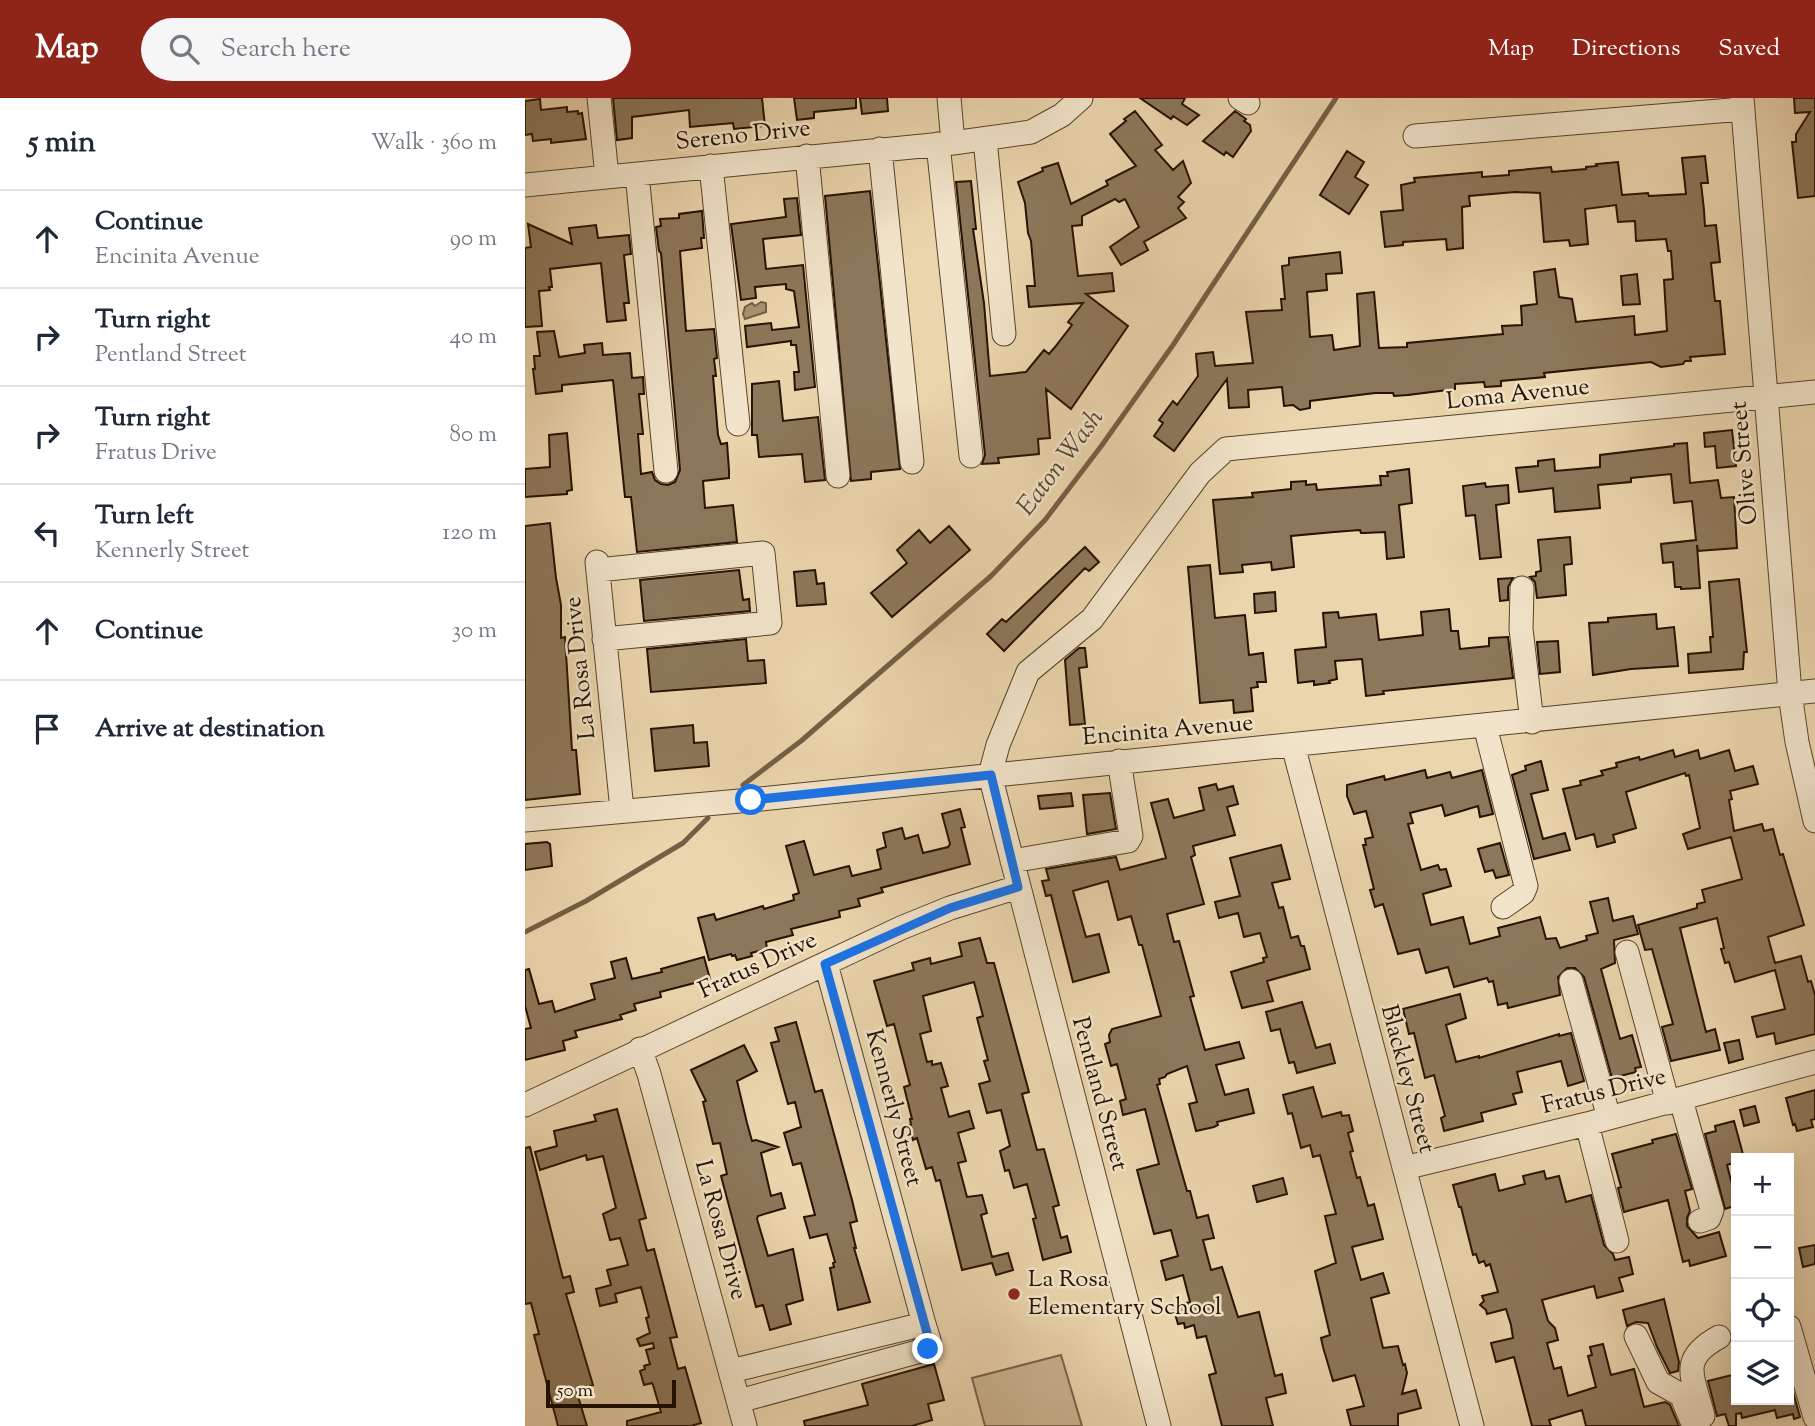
<!DOCTYPE html>
<meta charset="utf-8">
<style>
:root{--surface:#fff;--page:#f6f6f7;--text:#1f2937;--muted:#747a83;--line:#e0e1e3;--accent:#8f2418}
body{margin:0;font-family:"Sorts Mill Goudy",serif;background:var(--page);color:var(--text)}
.controls{position:absolute;right:21px;bottom:21px;display:grid;overflow:hidden;border-radius:0px;box-shadow:0 7px 28px #0002}
.controls button{width:63px;height:63px;display:grid;place-items:center;padding:0;border:0;border-bottom:2px solid var(--line);background:var(--surface);color:var(--text);font:35px sans-serif}
.scale{position:absolute;left:21px;bottom:18px;width:130px;box-sizing:border-box;padding-left:7px;border:4px solid #251200;border-top:0;font-size:19px;line-height:24px;white-space:nowrap;color:#251200;-webkit-text-stroke:5px #f2e4ca;paint-order:stroke}
.stop{position:absolute;width:21px;height:21px;margin:-16px;border:5px solid #1a73e8;border-radius:50%;background:#fff}
.stop.end{background:#1a73e8;border-color:#fff;box-shadow:0 2px 7px #0008}
.list{margin:0;padding:0;list-style:none}
h2{display:flex;justify-content:space-between;align-items:center;height:91px;margin:0;padding:0 28px;font-size:30px}
h2 small{font-size:23px;font-weight:400;color:var(--muted)}
.list li{display:grid;grid-template-columns:46px 1fr auto;gap:21px;align-items:center;box-sizing:border-box;height:98px;padding:0 28px;border-top:2px solid var(--line)}
.list b{display:block;font-size:26px;white-space:nowrap}
.list p{margin:0;font-size:23px;white-space:nowrap;color:var(--muted)}
.list em{font-size:23px;font-style:normal;color:var(--muted)}
.icon{flex:none;width:38px;height:38px;fill:none;stroke:currentColor;stroke-width:2;stroke-linecap:round;stroke-linejoin:round}
.map{position:relative;flex:none;width:1290px;height:1328px;overflow:hidden}
header{display:flex;align-items:center;gap:42px;box-sizing:border-box;height:98px;padding:0 35px;background:var(--accent);color:#fff}
header strong{font-size:33px}
nav{display:flex;gap:38px;margin-inline-start:auto;font-size:24px}
.search{width:490px;height:63px;background:var(--page);display:flex;align-items:center;gap:18px;box-sizing:border-box;padding:0 24px;border-radius:38px;color:var(--muted);font-size:26px}
main{display:flex}
aside{flex:1;background:var(--surface)}
.map>svg:first-child{display:block}
.green{fill:#c9b490;stroke:#776348;stroke-width:2}
.water{fill:#a89372;stroke:#745f44;stroke-width:2}
.lines{fill:none;stroke-linecap:round;stroke-linejoin:round}
.stream{stroke:#745f44;stroke-width:5}
.building{fill:#8c775a;stroke:#251200;stroke-width:2}
.minor-casing{stroke:#56432b;stroke-width:25}
.minor{stroke:#f2e4ca;stroke-width:23}
.route{stroke:#1a73e8;stroke-width:9}
.poi-dot{fill:#8f2418;stroke:#f2e4ca;stroke-width:2.5}
.labels{text-anchor:middle;dominant-baseline:central;stroke-width:5;stroke-linejoin:round;paint-order:stroke}
.street-label{font-size:24px;fill:#251200;stroke:#f2e4ca}
.poi-label{font-size:24px;fill:#251200;stroke:#f2e4ca;text-anchor:start}
.water-label{font-size:26px;font-style:italic;fill:#59462e;stroke:#f2e4ca}
</style>
<header>
<strong>Map</strong>
<div class="search"><svg class="icon" aria-label="search" viewBox="0 0 24 24"><circle cx="10" cy="10" r="6"/><path d="M15 15l6 6"/></svg>Search here</div>
<nav><a>Map</a><a>Directions</a><a>Saved</a></nav>
</header>
<main>
<aside>
<h2>5 min<small>Walk · 360 m</small></h2>
<ul class="list">
<li><svg class="icon" aria-label="ahead" viewBox="0 0 24 24"><path d="M12 20V5M6 11l6-6 6 6"/></svg><div><b>Continue</b><p>Encinita Avenue</p></div><em>90 m</em></li>
<li><svg class="icon" aria-label="right" viewBox="0 0 24 24"><path d="M7 20v-9h11M14 6l5 5-5 5"/></svg><div><b>Turn right</b><p>Pentland Street</p></div><em>40 m</em></li>
<li><svg class="icon" aria-label="right" viewBox="0 0 24 24"><path d="M7 20v-9h11M14 6l5 5-5 5"/></svg><div><b>Turn right</b><p>Fratus Drive</p></div><em>80 m</em></li>
<li><svg class="icon" aria-label="left" viewBox="0 0 24 24"><path d="M17 20v-9H6M10 6l-5 5 5 5"/></svg><div><b>Turn left</b><p>Kennerly Street</p></div><em>120 m</em></li>
<li><svg class="icon" aria-label="ahead" viewBox="0 0 24 24"><path d="M12 20V5M6 11l6-6 6 6"/></svg><div><b>Continue</b></div><em>30 m</em></li>
<li><svg class="icon" aria-label="arrive" viewBox="0 0 24 24"><path d="M6 21V4h12l-3 4 3 4H6"/></svg><div><b>Arrive at destination</b></div></li>
</ul>
</aside>
<div class="map">
<svg width="1290" height="1328" viewBox="0 0 1290 1328">
<rect width="100%" height="100%" fill="#ebd5ad"/>
<filter id="stains"><feTurbulence type="fractalNoise" baseFrequency=".00286" numOctaves="4"/><feColorMatrix values="0 0 0 0 .2 0 0 0 0 .09 0 0 0 0 .02 0 0 0 .5 -.17"/></filter>
<radialGradient id="worn" r=".72"><stop offset=".6" stop-color="#630" stop-opacity="0"/><stop offset="1" stop-color="#630" stop-opacity=".3"/></radialGradient>
<path class="green" d="M536 1257 557 1328H460L447 1280Z"/>
<path class="water" d="M236 204 241 205V214L220 221 218 216 220 209 227 205 230 208Z"/>
<g class="lines">
<path class="stream" d="M218 687 276 643 466 478 520 422 577 347 648 247 811 0
M0 834 61 803 158 745 183 720"/>
</g>
<path class="building" d="M88 0H237L240 28 209 31 208 25 165 29 164 12 107 19V40L92 42Z
M269 0H331V10L289 14V20L272 22Z
M335 0H362L363 13 337 16Z
M615 0H660L657 6 674 17 662 27 648 18 646 21Z
M1269 0H1290V98L1273 100 1267 44H1271V36L1285 14 1270 15Z
M15 1 16 12 42 9V14L53 13V16L57 15 61 41 26 45V41L8 43 7 36 0 37V3Z
M610 13 637 47 630 52 648 72 658 63 666 85 653 99 659 104 653 110 661 120 619 144 623 152 596 167 585 149 614 129 600 101 594 104 590 101 557 118V127L547 128 553 178 587 175 589 193 561 196 603 228 546 311 521 291 525 340 513 341 514 356 473 360 474 365 457 366 460 357 431 84 446 83 451 131H448L459 205 465 278 501 274 519 252 524 256 530 249 547 227 543 224 558 205 504 209 502 188H510L506 143 503 135 500 105 493 84 518 73 517 70 533 65 546 106 583 87 581 83 611 68 585 36 601 23 599 21Z
M710 13 721 21 719 23 725 27 726 33 708 59 701 54 699 57 678 43Z
M822 53 839 64 830 79 843 87 824 116 795 97Z
M1180 58 1183 85H1176L1179 112 1180 128 1191 127 1195 164 1186 165 1190 203H1195L1200 256 1165 259 1166 263H1160L1158 266 1136 269 1126 264 1019 275 1020 279 976 283V288L960 289 959 284 930 286V291L883 297 869 298 868 295H850L785 303V310L775 312 768 307 759 308 757 289 723 292 724 309 704 310 702 281 649 353 629 338 638 325 634 322 648 303 652 307 673 278 671 256 688 254 690 268 728 265 721 214 757 212 756 201H760L757 168 764 167V160L815 154 817 175 801 176 802 192 782 194 785 239 807 237 809 252 835 248 832 196 849 194 854 250 882 249V245L978 236 977 228 997 227 996 208 1012 206 1009 174 1030 171 1034 199 1047 201 1051 224 1109 218 1110 237 1142 233 1139 182 1148 181 1146 153H1143L1141 141 1111 143 1110 123 1093 124 1091 107 1060 111 1063 146 1045 148 1044 142 1019 144 1015 95 990 94 944 98 945 108 937 109 938 150 922 152 921 141 878 144V147L860 149 856 114 878 112 876 87 890 84 889 80 957 74V79L984 77V73L1026 69 1027 74 1061 71V69L1072 68 1071 66 1093 64 1097 97 1123 95 1124 98 1161 96 1157 60Z
M345 93 375 371 346 374V381L326 383 300 98Z
M272 100 276 137 238 141 241 171 278 167 290 289 270 292 269 274H274L271 247H266V243L222 249 220 228 246 225 247 232 274 229 269 193 261 191V186L230 189 231 200 216 202 206 126 261 119 259 101Z
M177 113 179 140H176L177 150 155 153 161 233 189 231 192 260 189 261 191 278H188L193 337 196 346 202 345 204 372V380L178 383 180 410 208 407 212 444 112 454 106 399H100L88 282 37 287V293L11 296 8 271H10L9 258H15L12 234 29 233 34 259 60 255 59 247 77 245 78 257 105 255 107 280 118 279 119 296H114L118 336H113L116 376 127 374 130 382 136 386 143 387 150 384 155 372 136 155 134 153 131 129 136 128 135 121 154 120V116Z
M3 126 47 146 44 130 71 127 73 140 104 137 106 156 99 157 104 205H99L101 222 82 224 76 165 25 171 27 189H24L25 192 14 193 17 228 0 229V150L6 149Z
M1112 176 1115 206 1098 207 1096 178Z
M254 283 258 323 293 319 300 382 280 384 277 356 234 359 232 337H227V286Z
M1207 332 1211 368 1192 370 1190 348 1180 349 1179 335Z
M42 335 47 392 42 393V396L0 399V371L25 369 24 337Z
M1162 345 1165 385 1193 382 1196 400 1209 399 1212 450 1173 453 1172 447 1175 490 1156 491V489H1150L1148 464 1138 465 1136 446 1171 442 1167 403 1149 405 1146 376 1106 380V384L1073 387 1075 410 1030 414 1028 390 994 394 991 370 1013 368V363L1029 361 1030 373 1075 369V357L1149 348V346Z
M884 371 887 405 874 407 879 459 862 461 860 434 839 435H836L835 432 809 434 766 438 769 469 747 472 746 464 717 467 718 474 695 476 688 402 728 399 727 395 766 391V384L781 383V387L791 386 792 392 856 387 855 378H863L862 374Z
M960 385 961 389 983 387 984 405 971 407 976 459 955 461 950 417 941 418 938 388Z
M25 425 31 480 36 507V540L40 539 47 652H51L55 696 0 702V428Z
M424 428 445 452 367 519 346 495 382 465 372 452 394 432 405 445Z
M1045 439 1047 466 1039 467 1041 497 1012 500 1010 484 1005 479 1011 478V474L1016 473 1013 442Z
M560 449 574 464 564 473 560 470 479 553 462 536 477 521 481 524Z
M685 467 690 520 720 517 724 557 738 555 741 584H732L733 589 726 590 728 613 709 615 708 602 675 605 663 469Z
M214 472 218 502 224 501 225 513 119 523 115 482Z
M290 472 292 486 299 485 301 506 272 508 269 474Z
M988 480 983 489V502L975 503 973 481Z
M1214 481 1222 554H1219L1218 571 1164 575 1163 556 1186 554 1185 539H1188L1184 484Z
M750 494 751 513 730 515 729 496Z
M924 511 926 533H933L935 551 964 548V540L983 539 988 580 858 593 859 596 841 598 837 561 810 563 812 581 804 583 805 585 789 587V583L773 585 770 552 801 549 798 515 813 514 814 520 851 516 854 542 898 537 896 514Z
M1131 516 1132 531 1149 529 1153 568 1106 571 1068 577 1064 525 1083 524V520Z
M221 541 223 563 239 562 241 585 126 594 122 551Z
M1033 543 1035 574 1015 576 1012 544Z
M554 550H560L562 569 554 570 560 626 545 627 540 562Z
M168 627 169 645 182 644 184 668 130 673 126 631Z
M1148 652 1150 659 1173 652 1175 661 1204 652 1210 673 1228 668 1233 686 1205 693 1207 701 1204 702 1209 733 1237 726 1239 733 1248 731 1255 757 1258 756 1279 827 1243 839 1250 865 1276 858 1283 884 1286 883 1290 897V936L1251 946 1249 935 1232 939 1227 919 1260 911 1250 872 1210 884 1204 864 1200 865 1196 851 1199 850 1192 820 1155 830 1181 934 1190 931 1195 952 1146 963 1137 929 1148 926 1127 851 1120 852 1113 827 1172 810V806L1180 804 1177 792 1217 781 1206 739 1163 751 1158 736 1175 730 1164 677 1161 678 1160 675 1101 694 1111 730 1088 737 1090 744 1072 749 1069 736 1051 741 1038 691 1056 687 1055 683 1078 677 1076 673 1092 669 1091 665 1114 659 1115 662Z
M1016 663 1023 692 1006 696 1018 741 1040 735 1045 752 1009 761 987 677 1001 672 1000 668Z
M900 672 902 680 925 674 927 680 957 672 968 716 955 719 953 708 920 718 917 707 885 715 888 725 883 726 896 772 913 767 915 772 921 771 926 788 898 796 906 827 938 819 945 846 975 838 973 830 1015 819 1021 841 1031 840 1035 850 1062 842 1061 838 1073 835 1065 804 1083 800 1088 823 1108 818 1113 836 1089 842 1090 865 1076 871 1095 941 1107 937 1116 969 1110 970 1111 974 1087 980 1059 879 1050 870H1042L1033 879 1035 897 983 910 982 905 973 907 968 883 964 884 962 880 929 889 923 869 901 875 894 851 873 856 858 806 850 809 845 792 849 791 838 747H841L840 741 848 739 841 713 829 716 822 698V687L859 678 860 682Z
M691 686 693 692 708 688 713 706 702 709 710 737 668 748 670 757 666 759 679 806 642 816 649 844 654 843 669 898 665 899 680 952 714 944 719 960 691 967 700 997 723 991 729 1015 692 1024 693 1027 689 1029 671 1033 664 1006 672 1004 662 968 642 976 640 979 634 981 635 986 632 987 662 1093H665L672 1120 683 1117 689 1140 678 1142 686 1172 697 1169 713 1219 734 1214 750 1278 757 1276 761 1295 741 1300 748 1328H697L684 1277 691 1275 681 1238 672 1240 669 1227 660 1230 659 1225 653 1226 648 1209 665 1204 658 1177 641 1182 636 1163 653 1158 646 1132 629 1136 612 1072 634 1066 620 1011 598 1017 595 1003 601 1001 592 966 586 968 580 946 585 944 584 937 587 931 636 918 617 847H614L606 818 593 822 583 783 548 793 561 839 574 836 584 874 548 884 526 797 521 798 517 783 524 782 521 771 591 759 595 772 641 760 626 705 643 701 649 720 679 712 674 690Z
M546 695 548 708 515 711 513 698Z
M585 695 591 731 562 736 558 697Z
M435 711 440 729 436 730 445 766 356 790 358 794 333 801 335 808 314 813 315 819 266 831 268 837 241 844 242 851 226 855 227 858 212 862 210 857 207 858 206 856 184 862 173 820 189 816 191 822 238 808 239 811 269 802 268 797 274 795 261 748 279 743 289 777 324 768 327 778 356 771 352 752 361 749 358 735 377 730 380 741 393 737 398 755 423 749 425 746 417 716Z
M22 744 25 746 27 768 0 772V746Z
M975 745 984 777 971 780 968 772 960 774 953 751Z
M756 747 765 781 747 785 754 810 758 809 766 840 773 838 776 848H779L785 871 742 883 748 903 717 910 706 874 739 864 738 860 742 859 735 835 719 839 713 815 694 820 690 804 715 798 705 760Z
M455 840 462 865H469L504 994 497 996 512 1052 519 1051 534 1107 528 1109 536 1140 542 1138 546 1154 518 1162 508 1121 511 1120 502 1086 489 1090 484 1072 480 1073 475 1053 485 1048 476 1012 462 1015 454 986 465 983 459 963 463 962 452 920 458 918 449 884 398 898 406 933 395 936 402 964 407 963V967L416 965 423 988 416 990 424 1019 444 1013 449 1030 433 1035 441 1063 433 1065 442 1099 457 1097 462 1115 456 1117 467 1159 483 1155 488 1172 471 1177 467 1165 437 1172 415 1082 411 1083 407 1069 401 1071 392 1040 388 1042 384 1027H386L385 1021H387L379 989 385 987 369 926 362 928 349 883 389 872 387 865 405 860 406 866 437 858 434 845Z
M179 859 185 881 135 894 136 899 109 906 111 912 95 917 97 921 50 933 52 939 38 943 40 952 0 962V931L6 930 0 908V872L4 871 14 906 27 903 30 914 70 901 66 886 90 880 86 864 101 860 107 881 137 874 136 871Z
M935 896 941 920 921 927 931 964 954 958V960L1034 936V938L1046 935 1059 983 1043 988 1036 963 992 974 997 994 988 996 991 1006 956 1015 958 1023 919 1033 916 1020 920 1018 909 977 900 980 889 935 884 936 878 911Z
M777 904 791 950 805 946 810 965 772 975 769 964 764 965 755 931 746 933 741 914Z
M271 924 290 994 297 992 327 1102 332 1123 325 1125 331 1150H329L345 1204 313 1212 305 1170 309 1169 308 1165 310 1164 302 1136 285 1140 279 1119 290 1117 276 1065 268 1067 259 1035 276 1029 270 1004 263 1006 246 945 254 943 250 930Z
M1214 942 1218 961 1204 965 1199 945Z
M219 947 232 973 212 983 222 1025 227 1043 231 1042 253 1049 236 1055 246 1098 256 1095 260 1110 233 1118 232 1121 243 1158 268 1151 278 1202 261 1207 266 1226 245 1232 238 1207 231 1209 196 1078 202 1076 195 1045 188 1046 178 1004 181 1003 166 972Z
M788 989 797 1019 816 1014 817 1018 824 1017 828 1033 823 1035 828 1053 825 1054 832 1080 835 1079 843 1108 849 1106 858 1141 827 1149 836 1182 858 1175 864 1195 846 1200 858 1250 873 1248 878 1267 880 1266 882 1275 877 1296 891 1292 895 1306 896 1310 873 1316V1328H826L822 1312 839 1308 830 1277 808 1283 798 1249 796 1240 805 1237 790 1173 811 1165 800 1118 811 1116 795 1057 788 1059 785 1047 776 1050 767 1015 763 1016 758 997Z
M1290 992V1021L1286 1022 1288 1029 1272 1033 1270 1026 1268 1027 1261 1000Z
M1230 1008 1234 1024 1219 1028 1215 1012Z
M92 1011 121 1120 114 1122 122 1153 129 1151 152 1239 145 1240 153 1271 160 1269 176 1325 166 1328H102V1323L136 1314 128 1287 127 1285 119 1287 115 1273 120 1271 119 1268 125 1266 121 1252 129 1250 128 1245 115 1248 112 1241 125 1235 121 1220 124 1219 116 1189 90 1196 92 1204 75 1208 71 1191 86 1187 82 1172 103 1167 95 1140 85 1142 78 1116 91 1110 78 1058 62 1062 61 1057 15 1072 10 1054 32 1048 29 1033 71 1023 69 1017Z
M1209 1023 1219 1060H1211V1064L1202 1067 1211 1102 1208 1103 1209 1108 1200 1111 1180 1036 1191 1033 1190 1028Z
M1151 1036 1167 1091 1160 1093 1165 1113 1162 1120V1128L1173 1140 1194 1134 1201 1158 1165 1168 1164 1162 1158 1164 1143 1102 1099 1114 1093 1090 1096 1089 1087 1056 1128 1045 1127 1042Z
M5 1049 38 1180 45 1178 49 1194 41 1196 68 1287 56 1290 57 1293 52 1295 62 1328H33L9 1237 14 1236 6 1205 0 1206V1050Z
M1019 1073 1021 1081 1034 1078 1041 1104 1066 1097 1079 1147 1088 1156 1090 1162 1104 1159 1108 1176 1094 1180 1098 1193 1072 1200 1069 1188 1017 1202 1023 1223 1030 1230 1033 1242 1022 1245 1029 1271 1036 1269 1043 1298 1071 1289 1063 1258 1067 1257 1065 1249 1078 1246 1086 1277 1109 1271 1119 1309 1140 1304 1145 1307 1154 1328H1061L1057 1312 1024 1322 1026 1328H1007L989 1259 971 1264 966 1245 988 1240 986 1227 981 1211 962 1216 961 1212 955 1207 959 1203 957 1198 973 1194 965 1166 961 1168 959 1163 954 1165 951 1156 948 1157 936 1109H934L928 1087 970 1076 974 1093 1000 1086 998 1078Z
M758 1080 762 1096 732 1104 728 1088Z
M1290 1147V1166L1278 1169 1274 1150Z
M1139 1201 1154 1264 1153 1273 1145 1275 1132 1249 1123 1225 1111 1224 1102 1228 1098 1212Z
M409 1266 419 1302 403 1306 407 1322 387 1328H280L279 1323 343 1307 337 1286Z
M1211 1276V1302H1264V1279L1275 1319 1269 1321 1268 1316 1252 1320 1250 1312 1217 1320 1216 1315 1211 1316V1328H1204L1200 1316 1192 1318 1183 1283Z"/>
<g class="lines">
<defs>
<path id="minor" d="M74 0 82 78
M424 0 428 45
M715 0 723 5
M1217 0 1265 595 1272 644 1290 723
M890 38 1218 11
M460 41 479 236
M413 46 446 358
M355 51 387 364
M282 58 313 378
M186 68 213 326
M112 76 141 373
M0 87 428 45 506 34 537 17 556 0
M72 464 97 712
M73 472 238 455 245 525 79 541
M997 490 996 531 1007 624
M960 628 1001 788 998 795 978 809
M768 647 947 1328
M0 722 226 702 1290 593
M487 763 603 743 606 738 594 663
M1102 854 1143 1005
M1046 883 1084 1020
M115 951 124 976 220 1328
M1156 1002 1187 1112 1184 1120 1175 1123
M0 1007 376 830 425 810 493 789
M1062 1026 1092 1143
M879 1070 1062 1026 1290 964
M1264 1229 1290 1319
M1111 1238 1133 1284 1156 1297 1169 1328
M206 1273 399 1226 301 866
M214 1303 403 1251 404 1242 399 1226
M1178 1318C1169 1280 1152 1262 1194 1239
M634 1328 465 677 473 647 503 574 567 521 675 375 701 351 1290 294"/>
</defs>
<use href="#minor" class="minor-casing"/>
<use href="#minor" class="minor"/>
</g>
<g class="lines">
<path class="route" d="M226 702 466 677 493 789 425 810 300 866 404 1242 403 1251"/>
</g>
<circle class="poi-dot" cx="489" cy="1196" r="7"/>
<g class="labels">
<g class="street-label">
<text transform="translate(218 38) rotate(-6)">Sereno Drive</text>
<text transform="translate(993 297) rotate(-6)">Loma Avenue</text>
<text transform="translate(1220 365) rotate(-95)">Olive Street</text>
<text transform="translate(56 570) rotate(-96)">La Rosa Drive</text>
<text transform="translate(643 633) rotate(-5)">Encinita Avenue</text>
<text transform="translate(233 868) rotate(-25)">Fratus Drive</text>
<text transform="translate(882 981) rotate(75)">Blackley Street</text>
<text transform="translate(1079 994) rotate(-14)">Fratus Drive</text>
<text transform="translate(574 996) rotate(75)">Pentland Street</text>
<text transform="translate(368 1010) rotate(75)">Kennerly Street</text>
<text transform="translate(195 1132) rotate(75)">La Rosa Drive</text>
</g>
<g class="poi-label">
<text x="503" y="1182">La Rosa<tspan x="503" dy="28">Elementary School</tspan></text>
</g>
<g class="water-label">
<text transform="translate(536 365) rotate(-53)">Eaton Wash</text>
</g>
</g>
<rect width="100%" height="100%" filter="url(#stains)"/>
<rect width="100%" height="100%" fill="url(#worn)"/>
</svg>
<div class="controls">
<button>+</button>
<button>−</button>
<button><svg class="icon" aria-label="locate" viewBox="0 0 24 24"><circle cx="12" cy="12" r="6"/><path d="M12 2v4M12 18v4M2 12h4M18 12h4"/></svg></button>
<button><svg class="icon" aria-label="layers" viewBox="0 0 24 24"><path d="M12 4l9 5-9 5-9-5zM3 14l9 5 9-5"/></svg></button>
</div>
<div class="scale">50 m</div>
<div class="stop" style="left:226px;top:702px"></div>
<div class="stop end" style="left:403px;top:1251px"></div>
</div>
</main>
